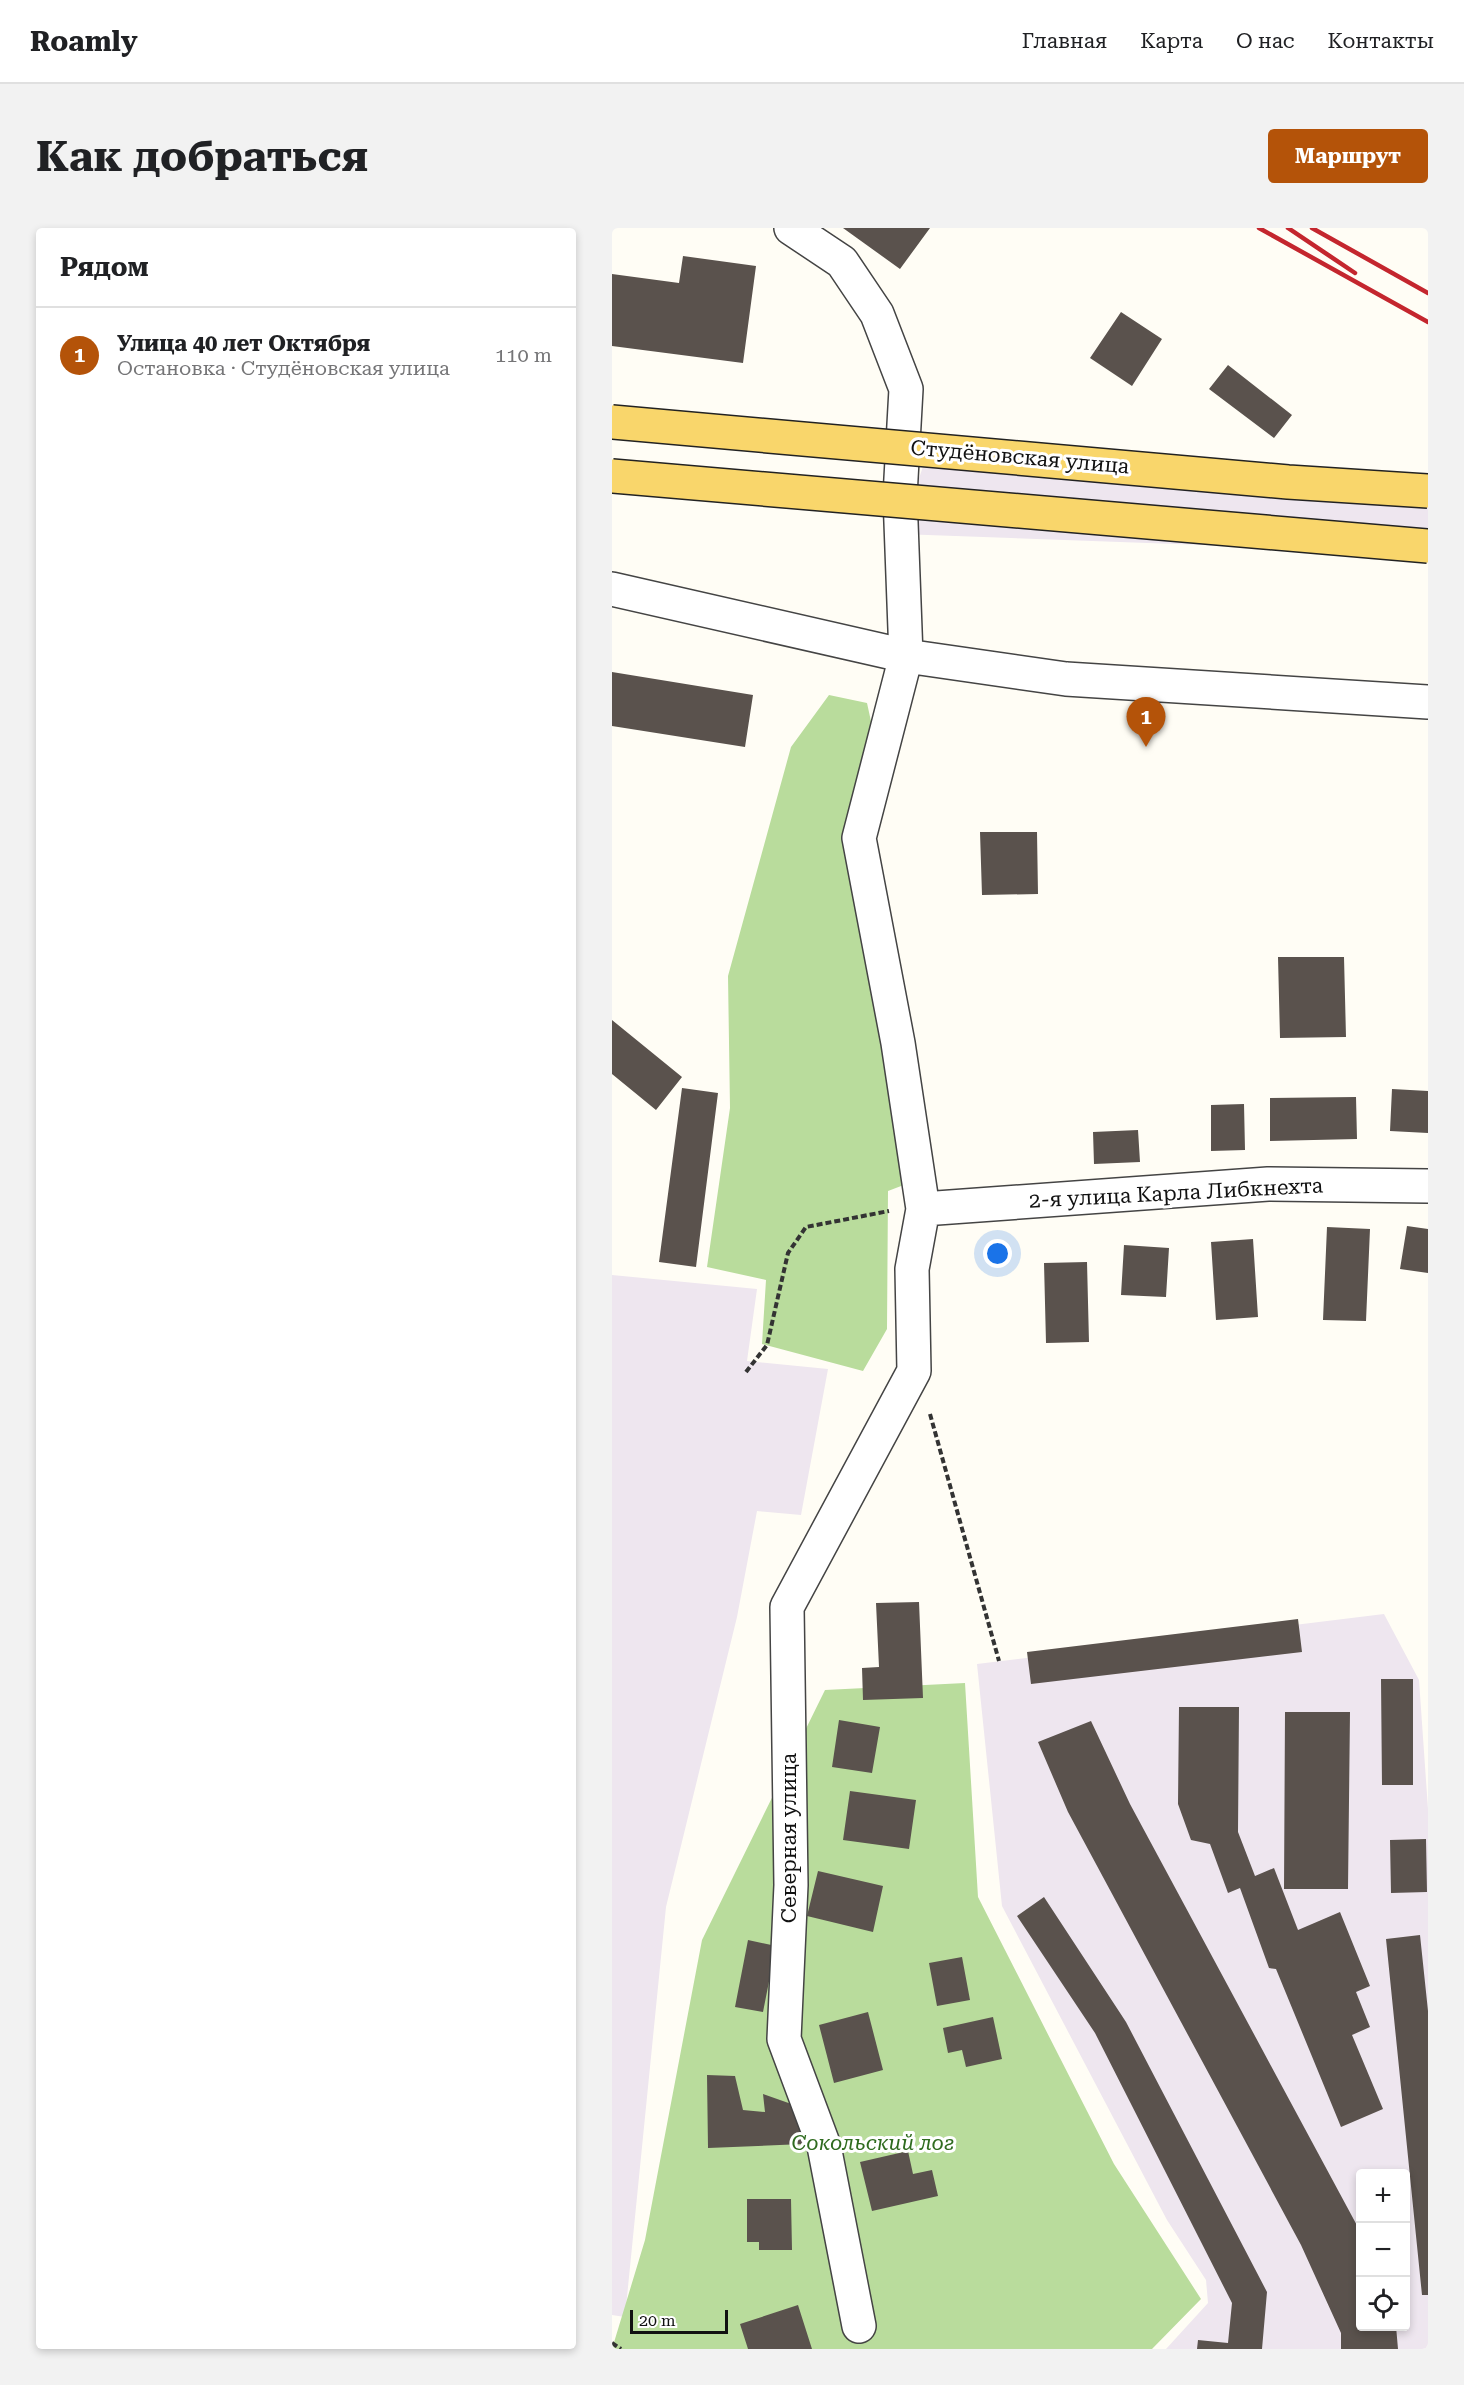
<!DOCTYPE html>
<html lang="ru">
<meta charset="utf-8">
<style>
:root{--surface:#fff;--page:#f2f2f2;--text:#202124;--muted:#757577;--line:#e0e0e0;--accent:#b45309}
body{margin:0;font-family:"Roboto Serif",serif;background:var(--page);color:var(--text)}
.controls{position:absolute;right:18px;bottom:18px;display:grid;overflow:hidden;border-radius:6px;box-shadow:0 3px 9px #0003}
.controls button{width:54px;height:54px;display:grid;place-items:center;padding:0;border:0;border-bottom:2px solid var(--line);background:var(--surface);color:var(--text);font:30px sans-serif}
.scale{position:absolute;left:18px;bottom:15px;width:98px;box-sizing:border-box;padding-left:6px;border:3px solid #111;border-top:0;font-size:16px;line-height:21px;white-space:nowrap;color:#111;-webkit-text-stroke:4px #fff;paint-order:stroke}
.you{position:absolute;left:386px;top:1026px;width:21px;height:21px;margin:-15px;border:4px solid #fff;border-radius:50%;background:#1a73e8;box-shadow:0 0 0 9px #1a73e833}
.badge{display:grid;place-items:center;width:39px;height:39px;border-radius:50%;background:var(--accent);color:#fff;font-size:20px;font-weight:700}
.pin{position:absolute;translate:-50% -50px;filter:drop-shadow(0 2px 3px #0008)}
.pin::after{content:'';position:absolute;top:32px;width:21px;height:18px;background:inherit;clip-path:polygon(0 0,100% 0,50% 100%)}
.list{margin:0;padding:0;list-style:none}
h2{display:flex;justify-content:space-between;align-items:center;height:78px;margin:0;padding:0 24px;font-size:26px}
h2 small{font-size:20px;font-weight:400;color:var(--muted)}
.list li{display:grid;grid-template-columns:39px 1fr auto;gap:18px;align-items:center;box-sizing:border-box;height:96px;padding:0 24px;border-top:2px solid var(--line)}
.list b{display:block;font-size:22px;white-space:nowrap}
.list p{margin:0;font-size:20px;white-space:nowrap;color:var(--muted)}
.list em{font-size:20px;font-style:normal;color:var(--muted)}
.icon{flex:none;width:33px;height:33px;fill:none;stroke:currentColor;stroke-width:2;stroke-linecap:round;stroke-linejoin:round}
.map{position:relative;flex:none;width:816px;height:2121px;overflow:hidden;border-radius:6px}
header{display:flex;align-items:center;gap:36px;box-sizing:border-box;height:84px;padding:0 30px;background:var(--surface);border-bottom:2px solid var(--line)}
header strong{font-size:28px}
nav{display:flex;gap:33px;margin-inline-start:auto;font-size:21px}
.intro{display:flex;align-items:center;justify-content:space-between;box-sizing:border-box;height:144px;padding:0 36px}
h1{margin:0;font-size:42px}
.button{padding:15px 27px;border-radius:6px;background:var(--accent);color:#fff;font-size:21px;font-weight:700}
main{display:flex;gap:36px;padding:0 36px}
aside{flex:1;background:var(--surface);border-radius:6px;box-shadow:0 3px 9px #0003}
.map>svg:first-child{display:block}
.industrial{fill:#eee6ef;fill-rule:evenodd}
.forest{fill:#b9dc9c}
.building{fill:#5a524d}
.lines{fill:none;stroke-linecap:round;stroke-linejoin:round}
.minor-casing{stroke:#444;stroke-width:36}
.path{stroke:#333;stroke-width:4;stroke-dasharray:6 3;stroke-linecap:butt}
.minor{stroke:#fff;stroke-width:33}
.rail{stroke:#c4262e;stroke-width:4.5}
.major-bridge-casing{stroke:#222;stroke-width:36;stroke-linecap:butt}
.major-bridge{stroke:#f9d66b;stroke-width:33}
.labels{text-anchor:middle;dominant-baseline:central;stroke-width:6;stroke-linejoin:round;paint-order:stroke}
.street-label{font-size:21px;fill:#111;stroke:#fff}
.park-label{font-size:21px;font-style:italic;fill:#2f6b1f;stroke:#fff}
</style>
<header>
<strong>Roamly</strong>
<nav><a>Главная</a><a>Карта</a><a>О нас</a><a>Контакты</a></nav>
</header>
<div class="intro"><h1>Как добраться</h1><a class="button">Маршрут</a></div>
<main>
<aside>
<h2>Рядом<small></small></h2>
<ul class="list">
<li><span class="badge">1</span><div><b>Улица 40 лет Октября</b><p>Остановка · Студёновская улица</p></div><em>110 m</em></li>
</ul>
</aside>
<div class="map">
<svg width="816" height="2121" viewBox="0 0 816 2121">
<rect width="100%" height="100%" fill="#fffdf5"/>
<path class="industrial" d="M317 221 816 263V325L288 306Z
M0 1047 145 1061 135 1133 216 1141 189 1287 145 1283 125 1389 54 1679 13 2089 0 2087Z
M772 1386 807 1452 816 1581V2121H554L596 2075 594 2052 555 1992 390 1678 365 1436ZM748 1946H794V2098H748Z"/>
<path class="forest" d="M217 467 255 475 260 498 234 612 297 955 276 963 275 1101 251 1143 150 1116 154 1052 95 1039 118 880 116 748 179 519Z
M353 1455 366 1669 502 1936 589 2071 540 2121H0L33 2012 90 1712 213 1462Z"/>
<path class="building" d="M231 0H318L288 41Z
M71 28 144 38 131 135 0 118V46L67 55Z
M509 84 550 111 520 158 478 130Z
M616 137 680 187 662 210 597 161Z
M0 444 141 467 133 519 0 498Z
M368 604H425L426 666 370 667Z
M666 729H732L734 809 668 810Z
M0 792 70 849 44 882 0 846Z
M70 860 106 865 84 1039 47 1034Z
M780 861 816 863V905L778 903Z
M744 869 745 911 658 913V870Z
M632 876 633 922 599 923V877Z
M526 902 528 934 482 936 481 904Z
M795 998 816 1001V1045L788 1041Z
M715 999 758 1001 754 1093 711 1092Z
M641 1011 646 1089 604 1092 599 1014Z
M512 1017 557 1020 554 1069 509 1067Z
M475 1034 477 1114 434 1115 432 1035Z
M307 1374 311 1470 251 1472 250 1440 267 1439 264 1375Z
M686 1391 690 1424 419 1456 415 1424Z
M769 1451H801V1557H770Z
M567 1479H627L626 1604 643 1648 662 1640 686 1702 728 1684 758 1758 744 1764 758 1799 740 1807 771 1881 729 1899 664 1741 657 1740 628 1660 616 1665 598 1616 579 1612 566 1576Z
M673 1484H738L736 1661H672Z
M227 1492 268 1499 260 1545 220 1539Z
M479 1493 518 1576 748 2003V2098H784L786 2121H729V2105L689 2017 456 1584 426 1514Z
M238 1563 304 1572 297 1621 231 1612Z
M814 1611 815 1664 779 1665 778 1612Z
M206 1643 271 1658 261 1704 195 1688Z
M432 1669 514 1794 655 2064 650 2121H585L586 2112 616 2115 620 2075 483 1805 405 1688Z
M808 1707 816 1783V2067H810L774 1711Z
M136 1712 164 1718 151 1784 123 1779Z
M350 1729 358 1772 325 1778 317 1735Z
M256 1784 271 1842 222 1855 207 1797Z
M381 1789 390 1831 354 1839 350 1822 336 1825 331 1800Z
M95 1847 123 1848 131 1882 153 1884 151 1866 185 1878 191 1916 96 1920Z
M296 1923 301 1946 320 1942 326 1968 260 1983 248 1934Z
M135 1971H179L180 2022H147V2014H135Z
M186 2077 200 2121H136L128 2096Z"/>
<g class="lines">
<defs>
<path id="minor" d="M179 0 230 34 265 86 294 161 288 268 294 428 247 610 286 815 311 981 300 1041 302 1143 175 1379 179 1657 172 1811 212 1918 247 2098
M0 361 294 428 454 451 816 474
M311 981 656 956 816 958"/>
</defs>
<use href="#minor" class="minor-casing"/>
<path class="path" d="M134 1144 155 1117 176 1025 194 999 277 983
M318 1186 387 1433
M0 2115 9 2121"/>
<use href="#minor" class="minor"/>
<path class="rail" d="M647 0 816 94
M676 0 743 45
M700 0 816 65"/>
<defs>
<path id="major-bridge" d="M0 194 676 254 816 263
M0 248 816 318"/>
</defs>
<use href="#major-bridge" class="major-bridge-casing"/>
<use href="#major-bridge" class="major-bridge"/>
</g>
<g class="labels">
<g class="street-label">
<text transform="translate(408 229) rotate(5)">Студёновская улица</text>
<text transform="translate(564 965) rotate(-3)">2-я улица Карла Либкнехта</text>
<text transform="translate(177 1610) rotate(-90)">Северная улица</text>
</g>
<g class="park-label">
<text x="261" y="1915">Сокольский лог</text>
</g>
</g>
</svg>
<div class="controls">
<button>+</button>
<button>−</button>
<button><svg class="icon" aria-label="locate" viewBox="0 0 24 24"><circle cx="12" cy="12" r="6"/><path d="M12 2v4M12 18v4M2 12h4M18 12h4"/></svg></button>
</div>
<div class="scale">20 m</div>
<div class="you"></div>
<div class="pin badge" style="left:534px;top:519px">1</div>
</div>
</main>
